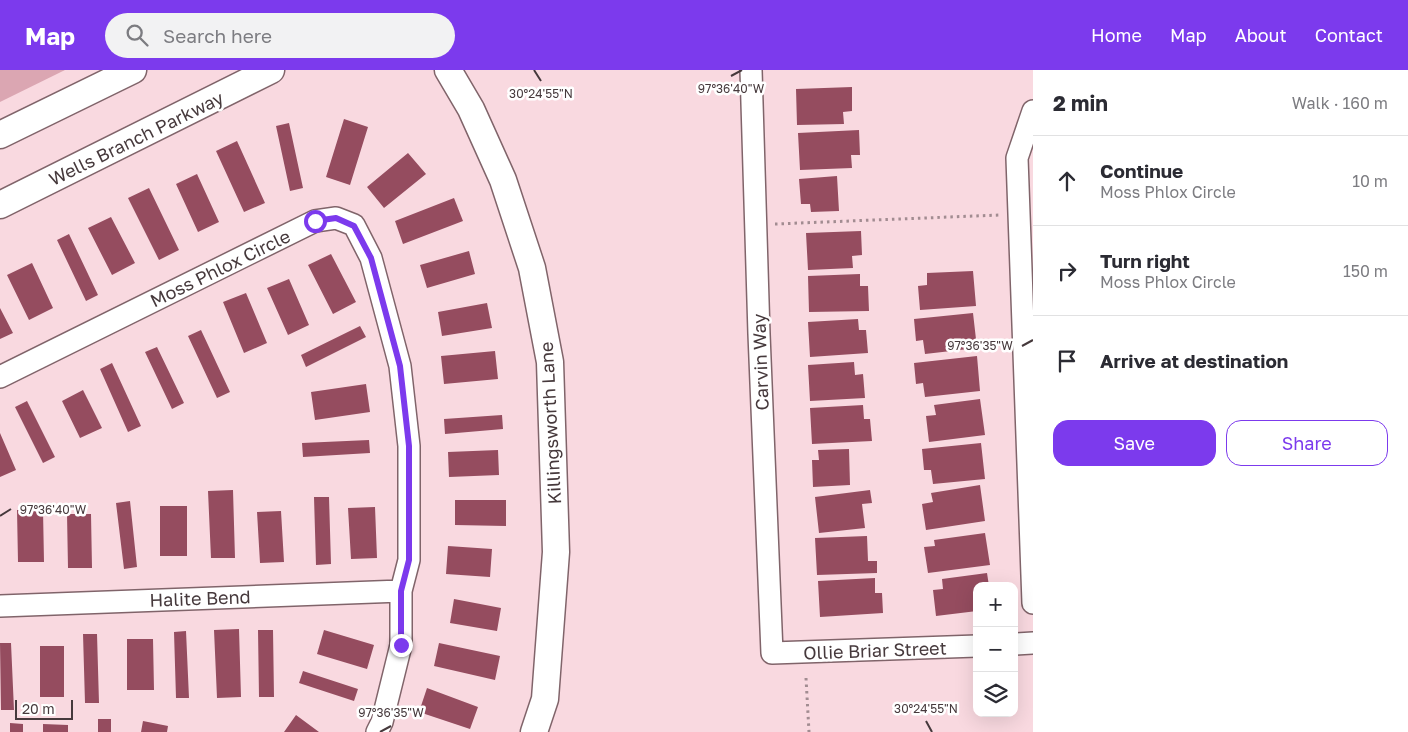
<!DOCTYPE html>
<meta charset="utf-8">
<style>
:root{--surface:#fff;--page:#f2f2f3;--text:#2b2b33;--muted:#7c7c81;--line:#e1e1e2;--accent:#7c3aed}
body{margin:0;font-family:"Golos Text",sans-serif;background:var(--page);color:var(--text)}
.controls{position:absolute;right:15px;bottom:15px;display:grid;overflow:hidden;border-radius:10px;box-shadow:0 5px 20px #0002}
.controls button{width:45px;height:45px;display:grid;place-items:center;padding:0;border:0;border-bottom:1px solid var(--line);background:var(--surface);color:var(--text);font:25px sans-serif}
.scale{position:absolute;left:15px;bottom:12px;width:58px;box-sizing:border-box;padding-left:5px;border:2px solid #46393c;border-top:0;font-size:14px;line-height:18px;white-space:nowrap;color:#46393c;-webkit-text-stroke:4px #fff;paint-order:stroke}
.stop{position:absolute;width:15px;height:15px;margin:-11px;border:4px solid #7c3aed;border-radius:50%;background:#fff}
.stop.end{background:#7c3aed;border-color:#fff;box-shadow:0 1px 5px #0008}
.list{margin:0;padding:0;list-style:none}
h2{display:flex;justify-content:space-between;align-items:center;height:65px;margin:0;padding:0 20px;font-size:21px}
h2 small{font-size:16px;font-weight:400;color:var(--muted)}
.list li{display:grid;grid-template-columns:32px 1fr auto;gap:15px;align-items:center;box-sizing:border-box;height:90px;padding:0 20px;border-top:1px solid var(--line)}
.list b{display:block;font-size:19px;white-space:nowrap}
.list p{margin:0;font-size:16px;white-space:nowrap;color:var(--muted)}
.list em{font-size:16px;font-style:normal;color:var(--muted)}
.actions{display:flex;gap:10px;padding:15px 20px}
.actions a{flex:1;padding:11px 0;border:1px solid var(--accent);border-radius:15px;text-align:center;font-size:18px;color:var(--accent)}
.actions .main{background:var(--accent);color:#fff}
.icon{flex:none;width:28px;height:28px;fill:none;stroke:currentColor;stroke-width:2;stroke-linecap:round;stroke-linejoin:round}
.map{position:relative;flex:none;width:1033px;height:662px;overflow:hidden}
header{display:flex;align-items:center;gap:30px;box-sizing:border-box;height:70px;padding:0 25px;background:var(--accent);color:#fff}
header strong{font-size:24px}
nav{display:flex;gap:28px;margin-inline-start:auto;font-size:18px}
.search{width:350px;height:45px;background:var(--page);display:flex;align-items:center;gap:12px;box-sizing:border-box;padding:0 18px;border-radius:28px;color:var(--muted);font-size:19px}
main{display:flex}
aside{flex:1;background:var(--surface)}
.map>svg:first-child{display:block}
.green{fill:#dba6b2}
.building{fill:#954c5f}
.lines{fill:none;stroke-linecap:round;stroke-linejoin:round}
.minor-casing{stroke:#80646a;stroke-width:24}
.tertiary-casing{stroke:#80646a;stroke-width:29}
.path{stroke:#a28c91;stroke-width:3;stroke-dasharray:2.5 4;stroke-linecap:butt}
.minor{stroke:#fff;stroke-width:21}
.tertiary{stroke:#fff;stroke-width:26}
.route{stroke:#7c3aed;stroke-width:6}
.ticks{fill:none;stroke:#46393c;stroke-width:2}
.labels{text-anchor:middle;dominant-baseline:central;stroke-width:5;stroke-linejoin:round;paint-order:stroke}
.street-label{font-size:18px;fill:#46393c;stroke:#fff}
.ticks-label{font-size:12px;text-anchor:middle;fill:#46393c;stroke:#fff;stroke-width:5;stroke-linejoin:round;paint-order:stroke}
</style>
<header>
<strong>Map</strong>
<div class="search"><svg class="icon" aria-label="search" viewBox="0 0 24 24"><circle cx="10" cy="10" r="6"/><path d="M15 15l6 6"/></svg>Search here</div>
<nav><a>Home</a><a>Map</a><a>About</a><a>Contact</a></nav>
</header>
<main>
<div class="map">
<svg width="1033" height="662" viewBox="0 0 1033 662">
<rect width="100%" height="100%" fill="#f9d9e0"/>
<path class="green" d="M0 0H65L0 32Z"/>
<path class="building" d="M852 17V41L843 42 844 54 797 55 796 19Z
M344 49 368 57 350 115 326 107Z
M289 53 303 118 290 121 276 56Z
M859 60 860 85H851L852 98 800 100 798 63Z
M237 71 265 133 244 142 216 81Z
M408 83 426 104 384 138 367 117Z
M197 104 219 152 198 162 176 114Z
M837 106 839 141 811 142 810 134H801L799 109Z
M149 118 179 180 159 190 128 128Z
M454 128 463 151 403 174 395 151Z
M111 147 135 193 112 205 88 158Z
M861 161 862 185 852 186 853 198 808 200 806 163Z
M69 164 98 225 86 231 57 170Z
M469 181 475 204 427 218 420 195Z
M331 184 356 232 333 244 308 195Z
M32 193 53 238 29 250 7 205Z
M973 201 976 236 920 240 918 216 927 215V203Z
M860 204V216H868L869 241 809 242 808 206Z
M289 209 309 255 288 265 267 218Z
M246 223 267 273 244 283 223 232Z
M487 233 492 258 442 266 438 242Z
M0 238 13 263 0 269Z
M973 243 977 278 925 284 923 270 916 271 914 249Z
M858 249 859 260H866L868 283 810 287 808 252Z
M360 256 366 267 306 297 301 285Z
M201 260 230 322 217 328 188 266Z
M157 277 184 333 172 339 145 282Z
M495 281 498 309 444 314 441 286Z
M977 286 980 321 925 327 923 313 916 314 914 293Z
M854 292 855 305 863 304 865 328 810 331 808 295Z
M112 293 141 356 128 362 100 299Z
M366 314 370 342 315 350 311 322Z
M83 320 102 358 80 368 62 331Z
M980 329 985 365 929 372 926 346 936 345 934 335Z
M27 331 55 387 43 393 15 337Z
M863 335 864 349H870L872 371 812 374 810 338Z
M502 345 503 359 445 364 444 349Z
M0 363 16 400 0 407Z
M369 370 370 383 303 387 302 373Z
M981 373 985 409 933 414 931 400H924L922 379Z
M849 379 850 415 813 417 812 390H819L818 380Z
M498 380 499 405 449 407 448 382Z
M980 415 985 451 926 460 922 434 933 432 931 423Z
M233 420 235 488H211L208 421Z
M870 420 872 433 862 434 865 458 819 463 815 427Z
M314 427H329L331 494 316 495Z
M455 430H506V456L455 455Z
M130 431 137 497 124 499 116 433Z
M160 436H187V486H160Z
M375 437 377 488 351 489 348 438Z
M17 440H43L44 492H18Z
M281 441 284 492 260 493 257 442Z
M67 444H91L92 498H68Z
M985 463 990 495 928 503 924 477 935 476 934 470Z
M867 466 868 491H877V503L817 505 815 468Z
M448 476 492 479 490 507 446 504Z
M987 503 989 516H977V541L936 546 933 520 943 519 942 509Z
M875 508V523H882L883 543 820 547 818 511Z
M454 529 501 538 497 561 450 553Z
M239 559 241 627 217 628 214 560Z
M258 560H273L274 627H259Z
M324 560 374 575 367 599 317 584Z
M186 561 189 628H176L174 562Z
M83 564H97L99 633H85Z
M127 569H153L154 620H127Z
M0 573H11L14 640H1Z
M439 573 500 586 495 610 434 596Z
M40 576H64V627H40Z
M303 601 358 619 354 631 299 613Z
M427 618 478 637 470 659 419 642Z
M296 645 319 662H284Z
M98 649H111V662H98Z
M143 651 168 656 167 662H141Z
M10 653 23 654V662H10Z
M43 654 68 655V662H43Z"/>
<g class="lines">
<defs>
<path id="minor" d="M751 0 759 264 772 583 977 576
M1033 41 1017 88 1033 533
M0 307 315 151 336 148 354 155 371 188 400 296 409 376V490L401 521V575L382 652 377 662
M0 536 401 521
M1014 574 1033 573"/>
<path id="tertiary" d="M448 0 471 39 503 110 532 198 550 292 556 482 545 629 534 662
M0 65 133 0
M0 135 271 0"/>
</defs>
<use href="#minor" class="minor-casing"/>
<use href="#tertiary" class="tertiary-casing"/>
<path class="path" d="M775 154 999 145
M806 608 809 662"/>
<use href="#minor" class="minor"/>
<use href="#tertiary" class="tertiary"/>
</g>
<g class="lines">
<path class="route" d="M315 151 336 148 354 156 371 188 400 296 409 376V490L401 521V575"/>
</g>
<path class="ticks" d="M534 0 541 11M731 6 742 0M1022 276 1033 270M0 446 11 439M926 651 932 662M380 662 391 656"/>
<g class="labels">
<g class="street-label">
<text transform="translate(136 68) rotate(-26)">Wells Branch Parkway</text>
<text transform="translate(220 198) rotate(-26)">Moss Phlox Circle</text>
<text transform="translate(760 292) rotate(-92)">Carvin Way</text>
<text transform="translate(550 353) rotate(-93)">Killingsworth Lane</text>
<text transform="translate(200 528) rotate(-2)">Halite Bend</text>
<text transform="translate(875 580) rotate(-2)">Ollie Briar Street</text>
</g>
</g>
<g class="ticks-label">
<text x="731" y="23">97°36'40"W</text>
<text x="541" y="28">30°24'55"N</text>
<text x="980" y="280">97°36'35"W</text>
<text x="53" y="444">97°36'40"W</text>
<text x="926" y="643">30°24'55"N</text>
<text x="391" y="647">97°36'35"W</text>
</g>
</svg>
<div class="controls">
<button>+</button>
<button>−</button>
<button><svg class="icon" aria-label="layers" viewBox="0 0 24 24"><path d="M12 4l9 5-9 5-9-5zM3 14l9 5 9-5"/></svg></button>
</div>
<div class="scale">20 m</div>
<div class="stop" style="left:315px;top:151px"></div>
<div class="stop end" style="left:401px;top:575px"></div>
</div>
<aside>
<h2>2 min<small>Walk · 160 m</small></h2>
<ul class="list">
<li><svg class="icon" aria-label="ahead" viewBox="0 0 24 24"><path d="M12 20V5M6 11l6-6 6 6"/></svg><div><b>Continue</b><p>Moss Phlox Circle</p></div><em>10 m</em></li>
<li><svg class="icon" aria-label="right" viewBox="0 0 24 24"><path d="M7 20v-9h11M14 6l5 5-5 5"/></svg><div><b>Turn right</b><p>Moss Phlox Circle</p></div><em>150 m</em></li>
<li><svg class="icon" aria-label="arrive" viewBox="0 0 24 24"><path d="M6 21V4h12l-3 4 3 4H6"/></svg><div><b>Arrive at destination</b></div></li>
</ul>
<div class="actions"><a class="main">Save</a><a>Share</a></div>
</aside>
</main>
